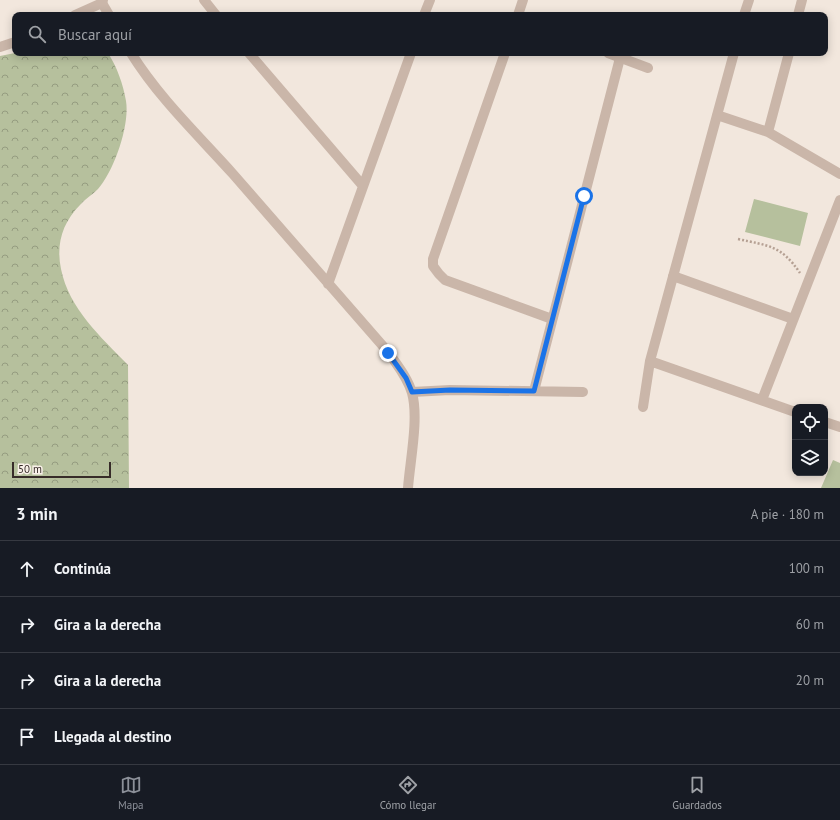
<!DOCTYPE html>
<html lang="es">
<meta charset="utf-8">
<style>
:root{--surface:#171b24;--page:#20242c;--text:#f1f3f6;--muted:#9ea1a6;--line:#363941;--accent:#8c9099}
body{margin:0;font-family:"PT Sans",sans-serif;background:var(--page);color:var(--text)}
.controls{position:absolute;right:12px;bottom:12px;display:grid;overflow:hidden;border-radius:8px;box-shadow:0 2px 10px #0003}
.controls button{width:36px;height:36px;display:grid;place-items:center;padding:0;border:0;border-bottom:1px solid var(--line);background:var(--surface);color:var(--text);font:20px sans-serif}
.scale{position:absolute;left:12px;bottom:10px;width:99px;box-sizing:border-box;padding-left:4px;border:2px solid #372c29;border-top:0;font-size:11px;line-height:14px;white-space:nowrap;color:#372c29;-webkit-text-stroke:3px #f9f1e9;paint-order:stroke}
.stop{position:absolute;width:12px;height:12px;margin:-9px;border:3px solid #1a73e8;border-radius:50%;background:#fff}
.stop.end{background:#1a73e8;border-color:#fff;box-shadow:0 1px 4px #0008}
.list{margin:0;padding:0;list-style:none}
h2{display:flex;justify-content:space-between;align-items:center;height:52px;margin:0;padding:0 16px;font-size:17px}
h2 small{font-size:13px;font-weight:400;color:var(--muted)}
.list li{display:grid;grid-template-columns:26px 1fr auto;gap:12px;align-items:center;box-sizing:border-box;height:56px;padding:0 16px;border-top:1px solid var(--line)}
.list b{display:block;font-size:15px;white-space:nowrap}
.list em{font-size:13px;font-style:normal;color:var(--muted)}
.icon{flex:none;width:22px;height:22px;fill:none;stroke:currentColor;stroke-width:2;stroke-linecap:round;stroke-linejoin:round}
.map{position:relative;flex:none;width:840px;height:488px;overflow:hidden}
.search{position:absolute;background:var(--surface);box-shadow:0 2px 10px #0003;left:12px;right:12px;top:12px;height:44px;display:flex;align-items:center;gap:10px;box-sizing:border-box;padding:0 14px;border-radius:8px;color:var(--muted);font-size:15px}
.sheet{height:276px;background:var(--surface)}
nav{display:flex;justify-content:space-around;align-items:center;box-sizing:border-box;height:56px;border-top:1px solid var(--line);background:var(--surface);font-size:11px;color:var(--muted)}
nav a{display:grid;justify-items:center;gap:2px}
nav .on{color:var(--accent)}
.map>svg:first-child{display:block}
.forest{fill:url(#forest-crowns)}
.pitch{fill:#b6c09d}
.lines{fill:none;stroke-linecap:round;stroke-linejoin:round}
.path{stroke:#b5a093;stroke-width:2.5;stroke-dasharray:2 2;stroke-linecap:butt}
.minor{stroke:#cab6a9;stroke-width:10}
.tertiary{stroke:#cab6a9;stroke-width:10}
.route{stroke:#1a73e8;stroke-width:5}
</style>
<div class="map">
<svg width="840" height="488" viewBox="0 0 840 488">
<defs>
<pattern id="forest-crowns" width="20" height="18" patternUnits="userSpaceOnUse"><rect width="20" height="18" fill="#b6c09d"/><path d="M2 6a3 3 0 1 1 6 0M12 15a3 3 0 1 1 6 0" fill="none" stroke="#959c80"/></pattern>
</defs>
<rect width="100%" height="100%" fill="#f2e7dd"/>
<path class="forest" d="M15 53H108C117 67 123 84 126 101 130 125 114 171 98 189 92 195 85 199 80 205 62 223 56 245 61 269 69 309 101 337 128 365L129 488H0V56Z"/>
<path class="pitch" d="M754 199 808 213 800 246 745 232Z
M833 460 840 463V488H821Z"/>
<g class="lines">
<path class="path" d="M738 239C769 246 781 245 800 273"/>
<path class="minor" d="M204 0 216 15
M102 3 109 15
M424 15 430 0
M518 15 523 0
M744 15 749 0
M798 15 802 0
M131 53C159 98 198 135 233 174 285 233 337 293 389 353 397 365 408 378 412 393 419 418 410 461 408 488
M249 53 363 186
M505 53 433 259V266L439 274 445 280 552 319
M608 53 648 68
M717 115 768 132 840 174
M768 132 789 53
M673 276 793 319
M328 284 411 53
M650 361 795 412
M534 391 620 58
M412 392 450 390 583 392
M762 400 840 200
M643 407 650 361 734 53
M825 422 840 427"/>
<path class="tertiary" d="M75 15 102 3 103 0
M0 47 15 42"/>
</g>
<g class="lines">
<path class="route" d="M388 353 406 378 412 392 450 390 534 391 584 196"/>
</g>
</svg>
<div class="controls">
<button><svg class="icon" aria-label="locate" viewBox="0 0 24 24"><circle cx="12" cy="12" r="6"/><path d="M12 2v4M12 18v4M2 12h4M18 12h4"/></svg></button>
<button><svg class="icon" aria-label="layers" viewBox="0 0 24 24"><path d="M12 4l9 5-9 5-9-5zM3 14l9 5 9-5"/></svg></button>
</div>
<div class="scale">50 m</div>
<div class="stop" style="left:584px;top:196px"></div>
<div class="stop end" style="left:388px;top:353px"></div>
<div class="search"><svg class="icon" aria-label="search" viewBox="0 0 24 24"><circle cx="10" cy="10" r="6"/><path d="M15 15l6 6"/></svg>Buscar aquí</div>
</div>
<section class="sheet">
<h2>3 min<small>A pie · 180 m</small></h2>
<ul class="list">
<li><svg class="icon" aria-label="ahead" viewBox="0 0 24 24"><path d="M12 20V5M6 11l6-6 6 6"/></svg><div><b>Continúa</b></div><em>100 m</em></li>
<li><svg class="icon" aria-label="right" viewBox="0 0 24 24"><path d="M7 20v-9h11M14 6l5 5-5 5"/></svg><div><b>Gira a la derecha</b></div><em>60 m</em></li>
<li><svg class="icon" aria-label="right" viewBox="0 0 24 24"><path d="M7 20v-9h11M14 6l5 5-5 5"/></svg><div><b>Gira a la derecha</b></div><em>20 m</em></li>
<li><svg class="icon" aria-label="arrive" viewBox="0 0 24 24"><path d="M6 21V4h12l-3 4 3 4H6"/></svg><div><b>Llegada al destino</b></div></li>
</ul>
</section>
<nav>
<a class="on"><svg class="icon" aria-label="map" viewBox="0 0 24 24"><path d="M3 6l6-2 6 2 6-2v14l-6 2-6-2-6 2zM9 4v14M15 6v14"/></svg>Mapa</a>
<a><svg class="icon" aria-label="directions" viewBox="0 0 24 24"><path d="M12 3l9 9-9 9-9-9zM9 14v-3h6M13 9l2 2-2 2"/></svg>Cómo llegar</a>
<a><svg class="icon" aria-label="saved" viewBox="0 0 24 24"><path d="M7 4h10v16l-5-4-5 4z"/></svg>Guardados</a>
</nav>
